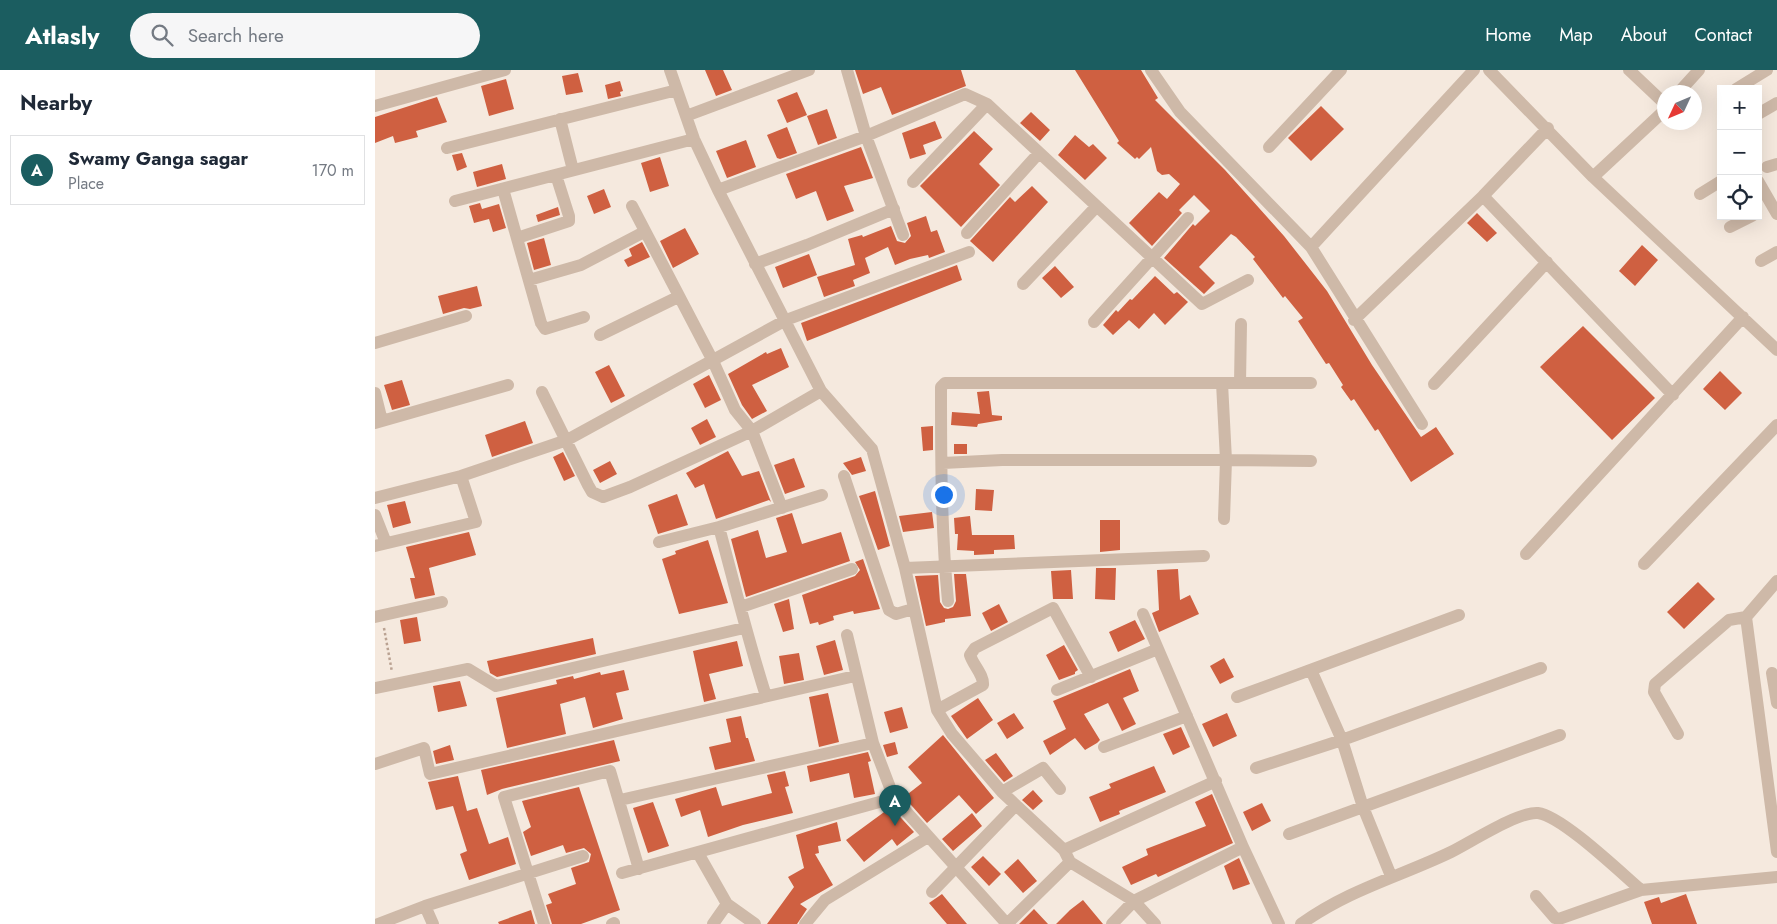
<!DOCTYPE html>
<meta charset="utf-8">
<style>
:root{--surface:#fff;--page:#f6f6f7;--text:#1f2937;--muted:#747a83;--line:#e0e1e3;--accent:#1b5d60}
body{margin:0;font-family:Jost,sans-serif;background:var(--page);color:var(--text)}
.controls{position:absolute;right:15px;top:15px;display:grid;overflow:hidden;border-radius:0px;box-shadow:0 5px 20px #0002}
.controls button{width:45px;height:45px;display:grid;place-items:center;padding:0;border:0;border-bottom:1px solid var(--line);background:var(--surface);color:var(--text);font:25px sans-serif}
.compass{position:absolute;left:1282px;top:15px;width:45px;height:45px;border-radius:50%;background:var(--surface);box-shadow:0 5px 20px #0002;rotate:226deg}
.you{position:absolute;left:568px;top:424px;width:18px;height:18px;margin:-12px;border:4px solid #fff;border-radius:50%;background:#1a73e8;box-shadow:0 0 0 8px #1a73e833}
.badge{display:grid;place-items:center;width:32px;height:32px;border-radius:50%;background:var(--accent);color:#fff;font-size:16px;font-weight:700}
.pin{position:absolute;translate:-50% -41px;filter:drop-shadow(0 1px 2px #0008)}
.pin::after{content:'';position:absolute;top:26px;width:18px;height:15px;background:inherit;clip-path:polygon(0 0,100% 0,50% 100%)}
.list{margin:0;padding:0;list-style:none}
h2{display:flex;justify-content:space-between;align-items:center;height:65px;margin:0;padding:0 20px;font-size:21px}
h2 small{font-size:16px;font-weight:400;color:var(--muted)}
.list li{display:grid;grid-template-columns:32px 1fr auto;gap:15px;align-items:center;box-sizing:border-box;height:70px;margin:0 10px 10px;padding:0 10px;border:1px solid var(--line);border-radius:0px}
.list b{display:block;font-size:19px;white-space:nowrap}
.list p{margin:0;font-size:16px;white-space:nowrap;color:var(--muted)}
.list em{font-size:16px;font-style:normal;color:var(--muted)}
.icon{flex:none;width:28px;height:28px;fill:none;stroke:currentColor;stroke-width:2;stroke-linecap:round;stroke-linejoin:round}
.map{position:relative;flex:none;width:1402px;height:854px;overflow:hidden}
header{display:flex;align-items:center;gap:30px;box-sizing:border-box;height:70px;padding:0 25px;background:var(--accent);color:#fff}
header strong{font-size:24px}
nav{display:flex;gap:28px;margin-inline-start:auto;font-size:18px}
.search{width:350px;height:45px;background:var(--page);display:flex;align-items:center;gap:12px;box-sizing:border-box;padding:0 18px;border-radius:28px;color:var(--muted);font-size:19px}
main{display:flex}
aside{flex:1;background:var(--surface)}
.map>svg:first-child{display:block}
.building{fill:#cf6041}
.lines{fill:none;stroke-linecap:round;stroke-linejoin:round}
.path{stroke:#baa292;stroke-width:2.5;stroke-dasharray:2.5 2.5;stroke-linecap:butt}
.minor{stroke:#ceb9a8;stroke-width:12}
</style>
<header>
<strong>Atlasly</strong>
<div class="search"><svg class="icon" aria-label="search" viewBox="0 0 24 24"><circle cx="10" cy="10" r="6"/><path d="M15 15l6 6"/></svg>Search here</div>
<nav><a>Home</a><a>Map</a><a>About</a><a>Contact</a></nav>
</header>
<main>
<aside>
<h2>Nearby<small></small></h2>
<ul class="list">
<li><span class="badge">A</span><div><b>Swamy Ganga sagar</b><p>Place</p></div><em>170 m</em></li>
</ul>
</aside>
<div class="map">
<svg width="1402" height="854" viewBox="0 0 1402 854">
<rect width="100%" height="100%" fill="#f5e9de"/>
<path class="building" d="M330 0H348L357 20 341 26Z
M480 0H586L591 16 517 45 506 17 488 24Z
M700 0H766L783 28 780 30 850 100 909 166 952 221 997 295 1046 367 1061 357 1079 384 1036 412 1003 359 1000 361 979 329 976 331 966 317 968 315 954 293 951 294 923 251 928 248 910 226 908 228 878 189 880 187 861 167 856 164 824 197 840 213 829 224 789 188 818 154 820 156 835 141 819 125 804 140 807 143 777 176 754 153 784 122 792 129 805 114 794 104 787 105 782 101 776 77 764 89 762 87 760 89 742 73 744 71Z
M203 3 208 22 191 25 187 6Z
M131 9 139 39 114 46 106 16Z
M245 11 248 21 245 22 246 26 233 29 230 15Z
M422 22 432 45 412 53 402 30Z
M62 27 72 52 41 61 43 67 20 73 18 66 0 73V47Z
M946 36 969 59 936 91 913 68Z
M452 39 462 68 443 75 432 46Z
M656 42 675 60 665 71 645 53Z
M560 51 567 68 548 75 551 84 535 89 527 63Z
M412 57 422 83 405 89 402 88 392 65Z
M599 61 618 79 604 94 625 115 586 157 545 116Z
M700 65 714 77 718 74 732 88 710 110 683 85Z
M371 70 381 97 352 108 341 81Z
M486 77 498 108 469 116 479 141 452 151 441 121 421 129 411 104Z
M87 83 92 97 82 101 77 85Z
M285 87 294 116 275 122 266 93Z
M127 94 131 109 102 117 98 102Z
M657 116 673 132 618 192 595 171 635 127 640 132Z
M229 119 236 137 219 144 212 126Z
M105 133 107 139 124 134 131 158 118 162 114 149 99 153 94 136Z
M183 137 185 145 163 152 161 145Z
M1102 143 1122 163 1112 172 1092 153Z
M551 146 556 162 562 160 570 182 554 188 553 185 535 189 520 195 513 177 490 188 495 203 478 210 480 216 449 227 442 207 480 195 473 169 487 165 488 167 516 156 522 171 530 173 536 166 532 153Z
M310 158 324 184 298 198 285 171Z
M169 168 176 195 159 200 152 173Z
M267 172 275 187 253 197 249 190 257 186 254 179Z
M1267 175 1283 190 1260 216 1244 201Z
M434 184 442 205 408 218 400 197Z
M582 195 587 210 432 271 426 253Z
M680 196 699 217 686 228 667 208Z
M780 206 799 224 802 222 813 232 790 255 779 243 764 259 754 250 738 265 728 255 741 240 743 242 755 229 757 230Z
M102 216 107 236 95 239 89 238 68 244 63 226Z
M1208 256 1280 328 1237 370 1165 297Z
M406 278 414 297 377 315 392 341 377 349 367 335 353 304 391 282 392 284Z
M234 295 250 326 236 333 220 302Z
M1345 301 1367 323 1350 340 1328 319Z
M334 305 346 330 330 338 318 314Z
M27 310 35 335 17 340 9 315Z
M614 321 617 345 627 346V350L603 354 602 357 576 355 577 342 605 344 602 322Z
M332 349 341 367 325 375 316 358Z
M150 351 158 373 117 387 110 365Z
M558 356V380L548 381 546 357Z
M579 374H592V384H579Z
M353 381 367 406 384 401 396 432 394 430 341 449 329 414 320 418 311 403Z
M188 382 200 406 189 411 178 387Z
M486 387 491 401 477 405 468 393Z
M419 388 430 417 410 424 399 395Z
M235 391 242 404 225 413 218 400Z
M601 419 619 420 617 441 600 440Z
M500 421 515 476 503 480 484 426Z
M302 424 313 455 283 464 273 435Z
M30 431 36 453 18 458 12 435Z
M557 442 559 458 528 462 524 446Z
M417 443 427 474 466 462 475 491 371 527 356 469 383 460 391 488 412 482 401 448Z
M595 446 597 465H639L640 479 619 480V484L599 485V481L582 480 583 464H580L579 448Z
M725 450H745V480L725 482Z
M94 462 101 485 54 498 60 525 40 529 35 508H40L31 477Z
M333 470 353 533 304 544 287 489 301 484 300 481Z
M488 489 505 539 479 544 478 541 458 546 459 550 444 555 443 552 435 554 427 525 480 506 485 500 480 492Z
M721 498H741L740 530 720 529Z
M803 499 805 530 815 525 824 544 784 562 777 543 784 540 782 500Z
M696 500 698 529H678L676 501Z
M579 504H591L596 546 570 549V552L551 556 540 506 563 505 565 532 569 538 573 539 578 537 581 531Z
M1323 512 1340 529 1309 559 1292 542Z
M414 529 419 559 408 562 399 534Z
M624 534 633 552 616 561 607 543Z
M42 547 46 571 29 574 25 550Z
M760 550 770 569 743 582 734 562Z
M218 568 221 584 122 607 115 603 112 591Z
M460 570 468 600 449 605 441 576Z
M362 571 368 596 334 604 341 629 329 632 318 581Z
M689 575 703 600 700 602V604L684 610 671 585Z
M424 583 429 610 409 614 404 586Z
M849 588 859 607 845 614 835 596Z
M755 599 764 621 748 628 761 654 747 661 733 633 709 644 725 670 722 673 710 680 700 668 675 685 668 671 691 659 678 631Z
M249 600 254 620 241 623 248 649 218 658 210 627 185 634 191 664 132 678 121 628 182 614 181 610 198 606 199 609 225 602 226 605Z
M85 611 92 636 63 642 58 616Z
M453 623 464 672 444 677 434 627Z
M603 628 618 650 592 669 576 646Z
M527 637 533 658 515 663 509 642Z
M639 643 649 658 632 669 622 653Z
M852 643 862 666 838 677 827 654Z
M366 646 371 668H373L380 691 340 700 334 677 356 672 351 649Z
M806 657 815 677 798 685 788 664Z
M568 665 619 728 601 744 584 725 552 753 529 727 547 713 533 697Z
M239 670 245 691 127 719 112 725 106 700Z
M520 672 523 684 512 687 508 675Z
M75 675 79 690 61 694 58 681Z
M493 682 496 691 493 692 500 724 479 728 474 703 435 712 432 696Z
M621 683 638 706 629 712 610 690Z
M779 696 791 722 744 741 745 744 725 752 714 727 736 718 734 714Z
M410 701 414 716 410 717 418 743 368 755 333 767 325 740 306 747 300 729 341 717 347 736 397 723 392 705Z
M83 706 92 741 102 738 114 774 133 767 141 794 94 810 85 784 92 781 78 736 61 740 53 712Z
M204 717 245 840 206 854H177L171 835 177 833 173 824 201 814 196 798 214 792 216 784 209 778 191 783 188 775 156 786 148 762 156 757 147 731Z
M658 720 668 731 658 740 647 730Z
M837 724 858 773 783 807 781 804 756 815 747 797 773 785 771 779 831 756 820 732Z
M278 732 294 776 273 783 258 738Z
M887 733 896 751 877 761 868 742Z
M516 737 539 762 522 776 517 769 489 792 471 770Z
M597 743 607 756 578 781 567 769Z
M462 752 466 771 443 776 444 783 440 784 458 815 425 834 432 839 422 854H392L419 817 413 807 429 798 421 765Z
M608 786 626 804 614 816 596 797Z
M864 788 875 814 858 820 849 796Z
M643 789 662 811 648 823 629 802Z
M567 824 592 854H572L554 833Z
M1311 824 1322 854H1277L1269 832 1284 827 1286 833Z
M708 830 728 854H681L695 840Z
M659 839 673 854H644Z
M156 840 160 854H124L123 852Z"/>
<g class="lines">
<path class="path" d="M9 558 17 602"/>
<path class="minor" d="M295 0 319 69 343 120 446 321 497 379 530 498 562 640 577 664 627 722 689 780 695 792 759 831 780 854
M472 0 491 66 528 165
M776 0 805 42 936 177 1047 354
M1114 0 1218 107 1402 280
M1254 0 1290 34
M1361 19 1392 0
M1304 22 1324 0
M0 36 130 0
M1383 44 1402 33
M311 46 434 0
M185 49 198 100
M894 77 966 0
M72 78 302 20
M1392 97 1402 94
M1218 107 1290 40
M1383 111 1402 144
M538 112 612 34
M128 119 166 253 170 259 209 247
M343 120 491 66 590 24 612 34 827 234 873 210
M1325 124 1346 111
M1108 126 1298 325
M80 131 319 69
M257 136 338 291 360 340 377 361 407 438
M1355 157 1377 146
M592 163 664 83
M142 168 194 151V146L181 105
M936 177 1099 0
M1386 191 1402 182
M380 194 432 175 519 139
M154 210 206 195 269 162
M648 214 722 136
M979 250 1108 126 1173 58
M719 252 813 148
M225 265 303 227
M0 273 91 246
M847 313H936
M865 313 866 254
M1059 314 1172 192
M167 322 213 415 217 422 228 427 255 417 377 361 446 321
M0 323 7 351
M0 353 133 315
M568 393 627 390H851L847 313H570L566 317C566 388 566 460 573 531
M469 406 514 540 521 544 538 539
M0 428 86 406 192 370 411 250 594 182
M0 445 11 473
M849 449 851 390 936 391
M344 457C359 513 373 570 391 626
M284 472 344 457 447 425
M0 476 101 452 86 406
M1151 484 1368 247
M1269 494 1402 355
M530 498 829 486
M1402 511 1371 547 1402 782
M366 537 477 499
M768 544 868 777 904 854
M0 547 67 532
M472 565 498 673 519 728 632 854
M936 600 967 670 988 737 1016 806
M1397 603 1402 633
M0 618 93 599 121 616 369 558
M682 620 783 579
M862 627 1084 545
M562 640 608 615C609 605 598 595 595 585L600 578 678 538 716 607
M1303 664 1279 622 1280 614 1354 550 1371 547
M729 677 812 646
M0 694 49 678 55 704 480 606
M881 698 967 670 1166 598
M627 722 668 698 685 719
M245 730 498 673
M914 764 1185 665
M689 780 841 711
M323 783 352 834 380 854
M247 803 519 728
M557 822 641 735
M1161 826 1180 848 1184 849 1266 820
M50 836 58 854
M3 854 50 836 208 786
M169 854 129 727 235 701 264 799
M237 854 239 853
M338 854 352 834
M430 854 450 830 553 767
M632 854 695 792
M737 854 759 831 868 777
M926 854C975 819 1024 807 1076 782 1096 772 1144 741 1163 743 1187 746 1246 803 1266 820L1402 807"/>
</g>
</svg>
<div class="controls">
<button>+</button>
<button>−</button>
<button><svg class="icon" aria-label="locate" viewBox="0 0 24 24"><circle cx="12" cy="12" r="6"/><path d="M12 2v4M12 18v4M2 12h4M18 12h4"/></svg></button>
</div>
<svg class="compass" viewBox="-18 -18 36 36"><path d="M0-13l5 13h-10z" fill="#e53935"/><path d="M0 13l5-13h-10z" fill="#747a83"/></svg>
<div class="you"></div>
<div class="pin badge" style="left:520px;top:756px">A</div>
</div>
</main>
